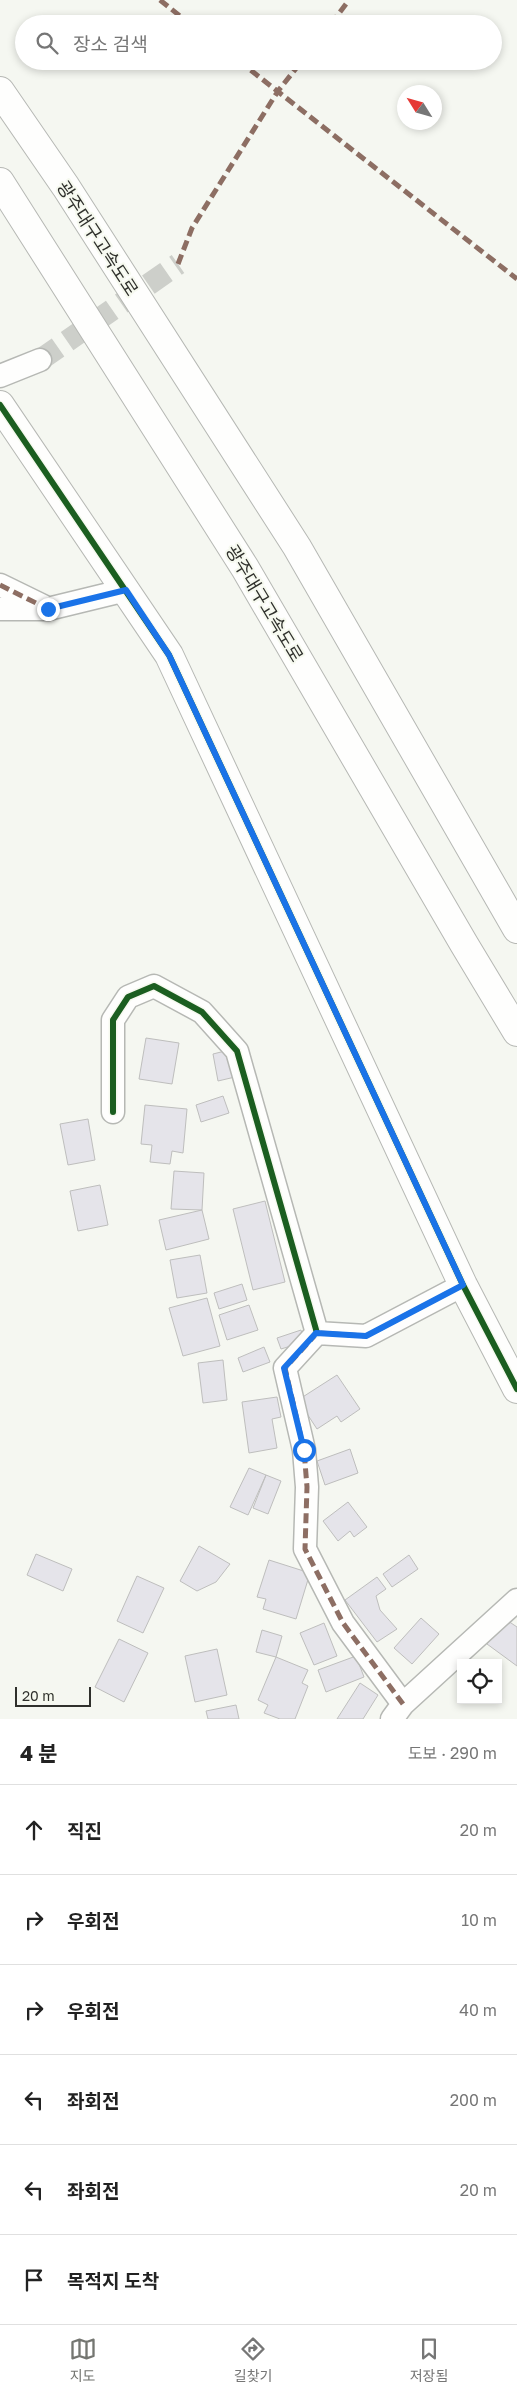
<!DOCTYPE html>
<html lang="ko">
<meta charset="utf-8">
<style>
:root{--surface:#fff;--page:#f6f6f6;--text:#222;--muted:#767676;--line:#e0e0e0;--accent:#747671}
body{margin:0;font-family:"Golos Text","Noto Sans KR",sans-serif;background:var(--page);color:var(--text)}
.controls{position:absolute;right:15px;bottom:15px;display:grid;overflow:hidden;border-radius:0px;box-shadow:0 2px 8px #0003}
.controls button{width:45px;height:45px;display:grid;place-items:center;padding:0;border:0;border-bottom:1px solid var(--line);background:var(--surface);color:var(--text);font:25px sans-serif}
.compass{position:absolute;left:397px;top:85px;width:45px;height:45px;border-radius:50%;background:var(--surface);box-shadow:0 2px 8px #0003;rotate:307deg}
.scale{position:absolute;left:15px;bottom:12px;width:76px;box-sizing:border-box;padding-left:5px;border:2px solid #2f302c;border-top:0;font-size:14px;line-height:18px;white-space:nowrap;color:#2f302c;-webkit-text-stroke:4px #f6f9ef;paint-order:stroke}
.stop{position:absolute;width:15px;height:15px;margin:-11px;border:4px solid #1a73e8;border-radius:50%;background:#fff}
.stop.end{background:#1a73e8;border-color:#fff;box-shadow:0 1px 5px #0008}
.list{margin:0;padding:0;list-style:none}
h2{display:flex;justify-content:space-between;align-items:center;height:65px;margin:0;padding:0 20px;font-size:21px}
h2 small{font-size:16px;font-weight:400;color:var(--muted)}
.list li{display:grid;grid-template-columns:32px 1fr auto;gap:15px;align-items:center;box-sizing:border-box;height:90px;padding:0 20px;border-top:1px solid var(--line)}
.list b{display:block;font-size:19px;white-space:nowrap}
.list em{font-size:16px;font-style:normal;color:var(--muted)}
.icon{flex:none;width:28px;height:28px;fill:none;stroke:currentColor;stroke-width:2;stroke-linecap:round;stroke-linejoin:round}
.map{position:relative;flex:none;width:517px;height:1719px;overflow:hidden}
.search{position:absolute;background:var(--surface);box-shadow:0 2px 8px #0003;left:15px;right:15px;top:15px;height:55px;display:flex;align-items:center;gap:12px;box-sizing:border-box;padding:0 18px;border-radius:28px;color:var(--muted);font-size:19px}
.sheet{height:605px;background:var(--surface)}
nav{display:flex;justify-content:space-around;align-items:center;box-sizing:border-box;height:70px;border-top:1px solid var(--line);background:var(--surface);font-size:14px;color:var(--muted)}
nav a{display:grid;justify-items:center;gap:2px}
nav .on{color:var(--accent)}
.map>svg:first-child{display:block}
.building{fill:#e5e4ea;stroke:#bebebd}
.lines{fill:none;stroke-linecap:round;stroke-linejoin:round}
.minor-tunnel{stroke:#cdcfca;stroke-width:22;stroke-dasharray:22 11;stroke-linecap:butt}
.minor-casing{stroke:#b6b8b4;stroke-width:25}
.tertiary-casing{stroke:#b6b8b4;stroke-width:30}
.motorway-casing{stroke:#b6b8b4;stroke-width:30}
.minor{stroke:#fefefd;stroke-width:22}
.tertiary{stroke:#fefefd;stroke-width:28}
.motorway{stroke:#fefefd;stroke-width:28}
.quiet{stroke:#8d6e63;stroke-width:5;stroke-dasharray:10 5;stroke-linecap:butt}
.cycleway-casing{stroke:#f6f9ef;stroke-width:9}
.cycleway{stroke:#1b5e20;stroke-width:6}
.route{stroke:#1a73e8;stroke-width:6}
.labels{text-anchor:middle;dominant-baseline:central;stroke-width:4;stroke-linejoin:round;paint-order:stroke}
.street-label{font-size:18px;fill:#2f302c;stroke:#f6f9ef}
</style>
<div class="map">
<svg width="517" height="1719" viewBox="0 0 517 1719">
<rect width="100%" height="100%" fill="#f5f7f1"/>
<path class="building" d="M146 1038 179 1043 172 1084 139 1079Z
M229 1050 235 1077 218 1081 213 1054Z
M223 1096 229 1113 201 1122 196 1105Z
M145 1105 187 1109 183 1153 172 1151 170 1164 150 1162 152 1145 141 1144Z
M88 1119 95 1160 68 1165 60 1124Z
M174 1171 204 1173 202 1210 171 1209Z
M100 1185 108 1225 78 1231 70 1191Z
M265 1201 285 1282 253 1290 233 1209Z
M202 1210 209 1239 166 1250 159 1220Z
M200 1255 207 1293 177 1298 170 1260Z
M242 1284 247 1300 219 1309 214 1293Z
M207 1298 220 1346 183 1356 169 1308Z
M249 1305 258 1330 227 1340 219 1315Z
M301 1330 304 1342 281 1349 277 1338Z
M264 1347 270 1362 243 1372 238 1358Z
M223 1360 227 1400 203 1403 198 1363Z
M337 1375 360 1409 341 1422 337 1416 317 1429 298 1400Z
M277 1397 281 1417 272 1419 277 1448 249 1453 242 1402Z
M350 1449 358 1473 325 1485 317 1461Z
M249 1468 266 1475 248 1515 230 1507Z
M266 1475 281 1481 268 1514 253 1508Z
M348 1502 367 1527 354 1537 350 1531 338 1541 323 1521Z
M199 1546 230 1564 216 1582 197 1591 180 1581Z
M36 1554 72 1569 63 1591 27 1575Z
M409 1555 418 1569 392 1587 383 1574Z
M269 1560 310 1573 296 1619 263 1609 266 1599 257 1597Z
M137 1576 164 1588 143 1633 117 1621Z
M377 1577 386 1589 376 1596 380 1610 397 1629 377 1642 345 1600Z
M421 1618 439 1634 412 1664 394 1648Z
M505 1619 517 1627V1666L487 1644Z
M324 1623 337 1656 314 1665 300 1633Z
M262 1630 282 1636 276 1657 256 1652Z
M119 1639 148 1653 124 1702 95 1687Z
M217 1649 227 1695 195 1702 185 1656Z
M356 1656 364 1677 326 1692 318 1670Z
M276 1657 308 1670 302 1683 308 1686 295 1719H280L264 1713 268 1705 258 1700Z
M360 1683 378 1695 363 1719H337Z
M236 1705 239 1719H208L206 1711Z"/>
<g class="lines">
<path class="minor-tunnel" d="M40 360 178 264"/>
<defs>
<path id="minor" d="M0 376 40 360
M0 585 43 606
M0 609H48L126 590
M113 1112V1020L128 997 154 986 202 1012 237 1051 317 1333
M317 1333 285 1368 304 1450 307 1487 305 1549 343 1623 403 1704
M317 1333 366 1336 463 1285
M392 1719 403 1704 517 1600"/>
<path id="tertiary" d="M0 405 169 655 463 1285 517 1389"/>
<path id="motorway" d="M0 91 66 187 297 547 517 929
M0 182 245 568 464 944 517 1032"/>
</defs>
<use href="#minor" class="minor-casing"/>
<use href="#tertiary" class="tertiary-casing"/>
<use href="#motorway" class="motorway-casing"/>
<use href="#minor" class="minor"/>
<use href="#tertiary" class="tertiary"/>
<use href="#motorway" class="motorway"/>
<path class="quiet" d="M160 0 190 24
M331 24 349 0
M239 61 517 279
M178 264 192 228 278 91 302 61
M0 585 48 609
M317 1333 285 1368 304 1450 307 1487 305 1549 343 1623 403 1704
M317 1333 366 1336 463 1285"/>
<defs>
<path id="cycleway" d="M0 405 169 655 463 1285 517 1389
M113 1112V1020L128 997 154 986 202 1012 237 1051 317 1333"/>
</defs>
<use href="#cycleway" class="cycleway-casing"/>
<use href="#cycleway" class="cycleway"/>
</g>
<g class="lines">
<path class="route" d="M48 609 126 590 169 655 463 1285 366 1336 316 1333 284 1368 304 1450"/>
</g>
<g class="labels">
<g class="street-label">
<text transform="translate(98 238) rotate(57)">광주대구고속도로</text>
<text transform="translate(265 603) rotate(59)">광주대구고속도로</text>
</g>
</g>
</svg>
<div class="controls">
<button><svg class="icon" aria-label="locate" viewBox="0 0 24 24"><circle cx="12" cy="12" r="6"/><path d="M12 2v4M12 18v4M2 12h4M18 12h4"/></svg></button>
</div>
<svg class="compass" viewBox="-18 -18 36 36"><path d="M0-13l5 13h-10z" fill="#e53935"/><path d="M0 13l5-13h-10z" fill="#767676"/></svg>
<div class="scale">20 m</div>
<div class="stop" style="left:304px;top:1450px"></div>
<div class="stop end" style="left:48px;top:609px"></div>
<div class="search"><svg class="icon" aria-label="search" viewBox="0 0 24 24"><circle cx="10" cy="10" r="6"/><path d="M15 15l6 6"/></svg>장소 검색</div>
</div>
<section class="sheet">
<h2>4 분<small>도보 · 290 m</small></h2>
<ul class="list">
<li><svg class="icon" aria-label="ahead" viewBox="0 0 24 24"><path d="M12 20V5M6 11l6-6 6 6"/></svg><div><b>직진</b></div><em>20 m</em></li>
<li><svg class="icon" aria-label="right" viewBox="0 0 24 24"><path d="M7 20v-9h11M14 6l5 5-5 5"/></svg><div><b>우회전</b></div><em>10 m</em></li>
<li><svg class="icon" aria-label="right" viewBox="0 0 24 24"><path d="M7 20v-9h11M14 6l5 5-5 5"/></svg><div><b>우회전</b></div><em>40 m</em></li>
<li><svg class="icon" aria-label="left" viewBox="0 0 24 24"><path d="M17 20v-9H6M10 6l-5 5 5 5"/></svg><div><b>좌회전</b></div><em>200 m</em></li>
<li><svg class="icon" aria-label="left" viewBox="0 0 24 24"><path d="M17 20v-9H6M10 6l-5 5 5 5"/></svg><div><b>좌회전</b></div><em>20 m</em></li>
<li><svg class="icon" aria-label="arrive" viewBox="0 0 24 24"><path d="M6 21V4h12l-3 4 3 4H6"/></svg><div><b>목적지 도착</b></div></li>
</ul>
</section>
<nav>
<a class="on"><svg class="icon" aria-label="map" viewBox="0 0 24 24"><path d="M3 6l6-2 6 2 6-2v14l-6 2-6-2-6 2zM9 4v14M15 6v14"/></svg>지도</a>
<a><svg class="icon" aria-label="directions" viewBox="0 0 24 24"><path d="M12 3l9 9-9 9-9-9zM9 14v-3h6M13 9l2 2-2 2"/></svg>길찾기</a>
<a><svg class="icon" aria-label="saved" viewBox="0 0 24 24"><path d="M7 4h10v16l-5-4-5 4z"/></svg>저장됨</a>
</nav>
